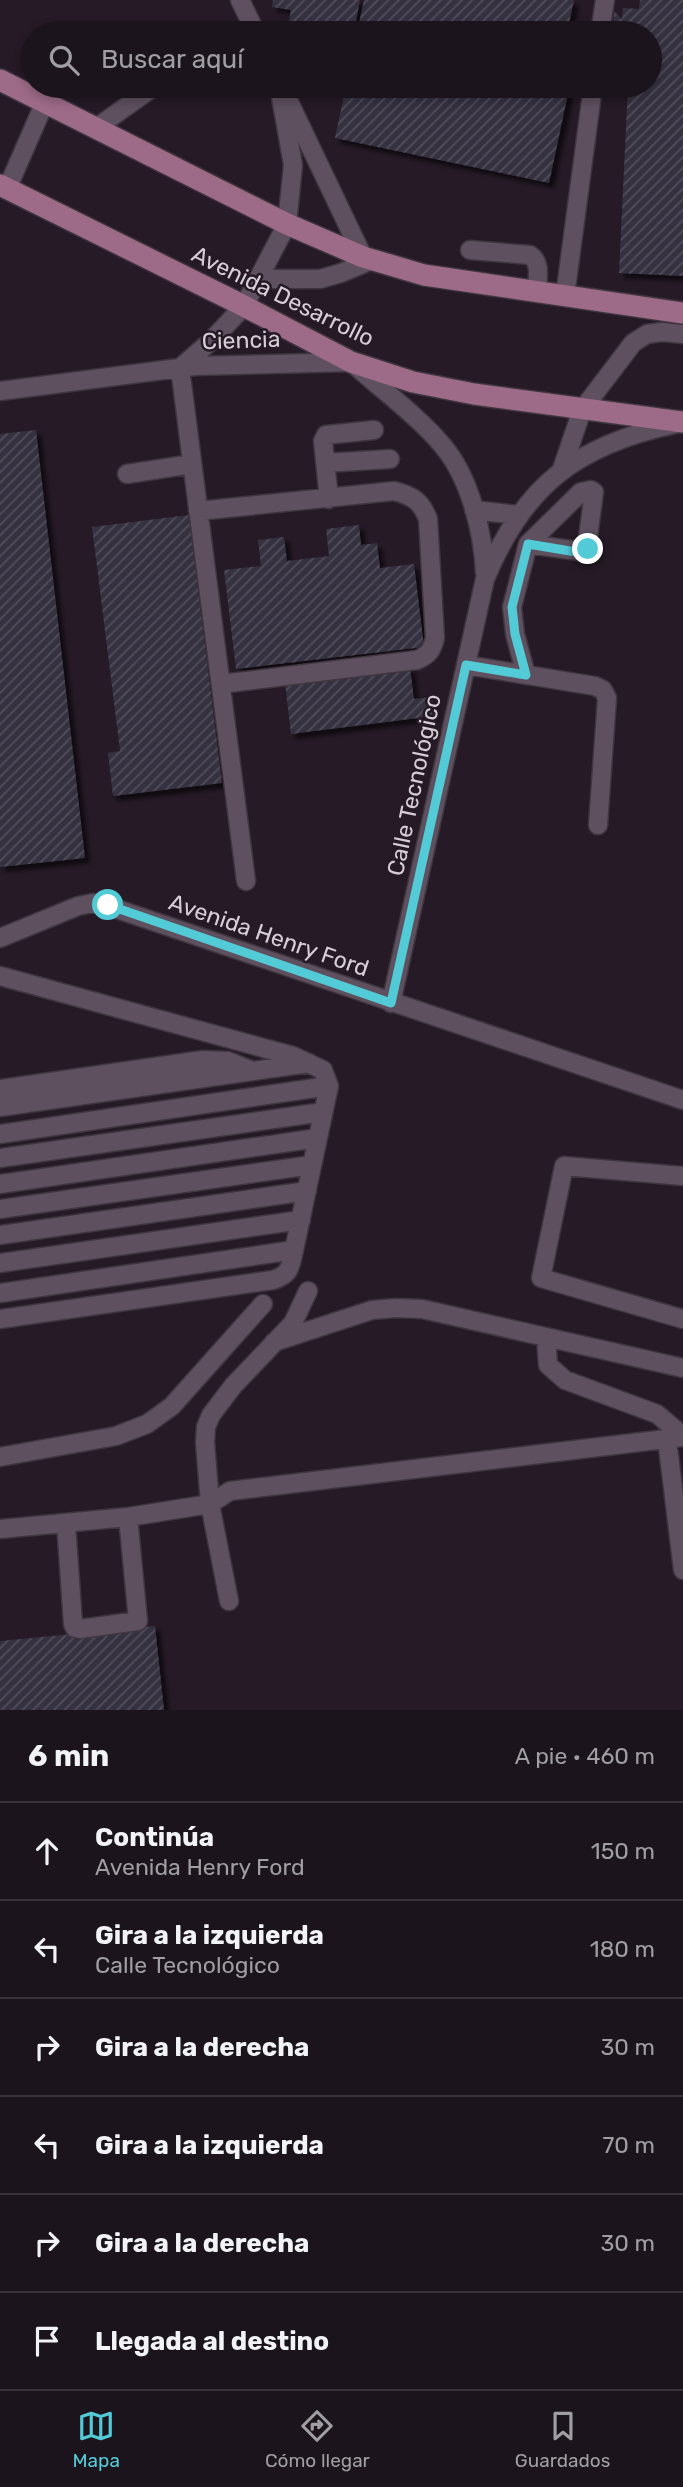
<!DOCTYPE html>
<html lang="es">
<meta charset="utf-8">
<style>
:root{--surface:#1c141c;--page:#292129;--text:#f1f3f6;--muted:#a09ea3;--line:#3a333b;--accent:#52cbd7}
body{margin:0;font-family:Rubik,sans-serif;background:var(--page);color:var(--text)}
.stop{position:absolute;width:21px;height:21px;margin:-16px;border:5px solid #52cbd7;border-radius:50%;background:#fff}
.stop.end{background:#52cbd7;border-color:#fff;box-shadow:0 2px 7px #0008}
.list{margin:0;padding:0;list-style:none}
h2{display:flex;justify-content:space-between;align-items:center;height:91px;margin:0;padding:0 28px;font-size:30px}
h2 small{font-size:23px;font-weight:400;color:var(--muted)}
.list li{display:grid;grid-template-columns:46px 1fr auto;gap:21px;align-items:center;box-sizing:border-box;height:98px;padding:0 28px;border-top:2px solid var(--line)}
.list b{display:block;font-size:26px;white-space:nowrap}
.list p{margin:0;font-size:23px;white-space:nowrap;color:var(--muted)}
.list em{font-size:23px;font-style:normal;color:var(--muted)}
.icon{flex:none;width:38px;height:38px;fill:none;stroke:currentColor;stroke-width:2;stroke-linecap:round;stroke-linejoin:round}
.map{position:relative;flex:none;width:683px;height:1710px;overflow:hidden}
.search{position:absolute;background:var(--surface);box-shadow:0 4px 10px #0003;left:21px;right:21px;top:21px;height:77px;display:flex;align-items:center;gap:18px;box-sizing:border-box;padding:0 24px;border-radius:38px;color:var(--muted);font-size:26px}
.sheet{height:679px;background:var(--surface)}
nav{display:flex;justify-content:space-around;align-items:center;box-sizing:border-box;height:98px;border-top:2px solid var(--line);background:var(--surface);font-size:19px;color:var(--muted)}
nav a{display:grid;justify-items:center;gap:4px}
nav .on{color:var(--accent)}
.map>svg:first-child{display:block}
.building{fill:url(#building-hatch);filter:url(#shadow)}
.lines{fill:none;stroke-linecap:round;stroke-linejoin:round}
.minor-casing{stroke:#3e353f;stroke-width:21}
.major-casing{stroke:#3e353f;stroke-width:24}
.minor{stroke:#5e505f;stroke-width:18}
.major{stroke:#9d6a87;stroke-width:21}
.route{stroke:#52cbd7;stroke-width:9}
.labels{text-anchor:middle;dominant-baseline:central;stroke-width:5;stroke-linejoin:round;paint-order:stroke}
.street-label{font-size:23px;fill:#d6ced7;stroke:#251a26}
</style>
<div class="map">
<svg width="683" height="1710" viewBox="0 0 683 1710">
<defs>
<pattern id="building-hatch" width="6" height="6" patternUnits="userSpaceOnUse" patternTransform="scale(1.75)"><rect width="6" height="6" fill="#363141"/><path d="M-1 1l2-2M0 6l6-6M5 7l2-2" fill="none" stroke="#524e5c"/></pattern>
<filter id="shadow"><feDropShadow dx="5" dy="5" stdDeviation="2" flood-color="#0009"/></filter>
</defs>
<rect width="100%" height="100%" fill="#251a26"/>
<path class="building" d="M273 0H360L355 26 333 22 332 29 289 21 291 10 272 7Z
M364 0H574L567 33H357Z
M640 0H683V276L619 273 628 86H650V33H613L614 11 622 19 623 8 639 9Z
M346 86H556L569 89 549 183 335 138Z
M36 430 85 858 0 867V434Z
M189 515 222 783 113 796 108 753 120 751 92 527Z
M359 525 361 545 377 543 380 568 414 564 424 647 236 669 224 570 261 566 258 540 284 537 287 561 329 556 326 529Z
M410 667 414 699 432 697 434 716 291 734 285 683Z
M155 1626 164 1710H0V1641Z"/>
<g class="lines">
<defs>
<path id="minor" d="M240 0 256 33
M600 33 605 0
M289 102 363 257
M96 128 155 86
M7 189 45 102
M470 250 530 255C542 263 537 279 537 292
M260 279H320L341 273 372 260
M565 296 593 86
M180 368 246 881
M180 368 211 341 244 306 287 224 293 165 279 86
M0 391 195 366 351 362C380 388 419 417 443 446 470 478 483 532 485 573
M325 463 390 459
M562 469 582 410 633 343 647 334 662 332 683 334
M127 474 192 464
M329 499 323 441 326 435 374 430
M474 510 518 515
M198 511 394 491C413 496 421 501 428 519L435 638C432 650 429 655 417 660L221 684
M466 665 595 686 603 690 607 698 598 825
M526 675 515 634 512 607 528 544 581 492 591 490 594 492 586 552 528 544
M0 938 78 906 93 903 108 906 683 1100
M0 976 293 1056 323 1070 329 1086 294 1250
M391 1003 485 579C524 485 577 445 675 424
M0 1089 203 1060 228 1061 250 1070
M0 1107 309 1063
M0 1134 329 1086
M0 1158 323 1112
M683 1176 564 1166 541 1278 683 1319
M0 1184 318 1138
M0 1209 312 1165
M0 1235 307 1191
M0 1263 301 1220
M0 1293 294 1250C290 1267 291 1274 273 1280L0 1319
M546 1337 548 1365 565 1380 657 1414 683 1436
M274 1342 372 1310 396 1308 422 1309 683 1368
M667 1439 683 1570
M0 1457 116 1436 147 1424 172 1406 263 1304
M66 1523 73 1624 75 1628 80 1629 138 1621 128 1517
M0 1529 128 1517 210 1504 230 1491 683 1437
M229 1601 210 1504 205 1442 206 1427 211 1415 233 1386 293 1323 308 1291"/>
<path id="major" d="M0 80 287 224 363 257 424 275 683 313
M0 185 244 306 351 362 413 382 474 394 683 422"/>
</defs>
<use href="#minor" class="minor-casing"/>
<use href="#major" class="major-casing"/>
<use href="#minor" class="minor"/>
<use href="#major" class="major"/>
</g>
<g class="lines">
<path class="route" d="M108 905 391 1003 466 665 526 675 515 634 512 607 528 544 582 553 588 549"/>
</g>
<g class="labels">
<g class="street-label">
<text transform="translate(283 296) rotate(26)">Avenida Desarrollo</text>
<text transform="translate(241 340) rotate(-2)">Ciencia</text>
<text transform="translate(414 785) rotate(-78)">Calle Tecnológico</text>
<text transform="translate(269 935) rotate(19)">Avenida Henry Ford</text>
</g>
</g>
</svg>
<div class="stop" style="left:108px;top:905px"></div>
<div class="stop end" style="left:588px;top:549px"></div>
<div class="search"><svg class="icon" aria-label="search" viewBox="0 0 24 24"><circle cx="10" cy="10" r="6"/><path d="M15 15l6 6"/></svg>Buscar aquí</div>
</div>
<section class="sheet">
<h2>6 min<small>A pie · 460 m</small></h2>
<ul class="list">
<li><svg class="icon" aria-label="ahead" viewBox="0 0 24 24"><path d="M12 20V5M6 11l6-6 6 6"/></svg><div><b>Continúa</b><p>Avenida Henry Ford</p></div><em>150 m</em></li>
<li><svg class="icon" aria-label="left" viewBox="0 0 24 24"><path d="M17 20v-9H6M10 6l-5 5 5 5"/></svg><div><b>Gira a la izquierda</b><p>Calle Tecnológico</p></div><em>180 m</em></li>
<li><svg class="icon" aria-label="right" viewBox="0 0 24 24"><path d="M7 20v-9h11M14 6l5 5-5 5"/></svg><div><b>Gira a la derecha</b></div><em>30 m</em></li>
<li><svg class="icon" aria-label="left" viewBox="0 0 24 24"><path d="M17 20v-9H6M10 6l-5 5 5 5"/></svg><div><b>Gira a la izquierda</b></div><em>70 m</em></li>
<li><svg class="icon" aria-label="right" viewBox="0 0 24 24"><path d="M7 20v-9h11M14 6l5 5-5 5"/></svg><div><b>Gira a la derecha</b></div><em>30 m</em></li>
<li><svg class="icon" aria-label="arrive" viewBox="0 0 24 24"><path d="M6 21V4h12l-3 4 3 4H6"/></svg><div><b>Llegada al destino</b></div></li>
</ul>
</section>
<nav>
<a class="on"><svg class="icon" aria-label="map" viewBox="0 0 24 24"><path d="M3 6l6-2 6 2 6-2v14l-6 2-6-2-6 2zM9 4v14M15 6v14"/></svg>Mapa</a>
<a><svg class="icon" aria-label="directions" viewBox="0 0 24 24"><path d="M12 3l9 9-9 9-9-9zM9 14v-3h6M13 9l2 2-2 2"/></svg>Cómo llegar</a>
<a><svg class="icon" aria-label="saved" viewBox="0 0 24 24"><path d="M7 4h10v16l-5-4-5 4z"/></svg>Guardados</a>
</nav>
